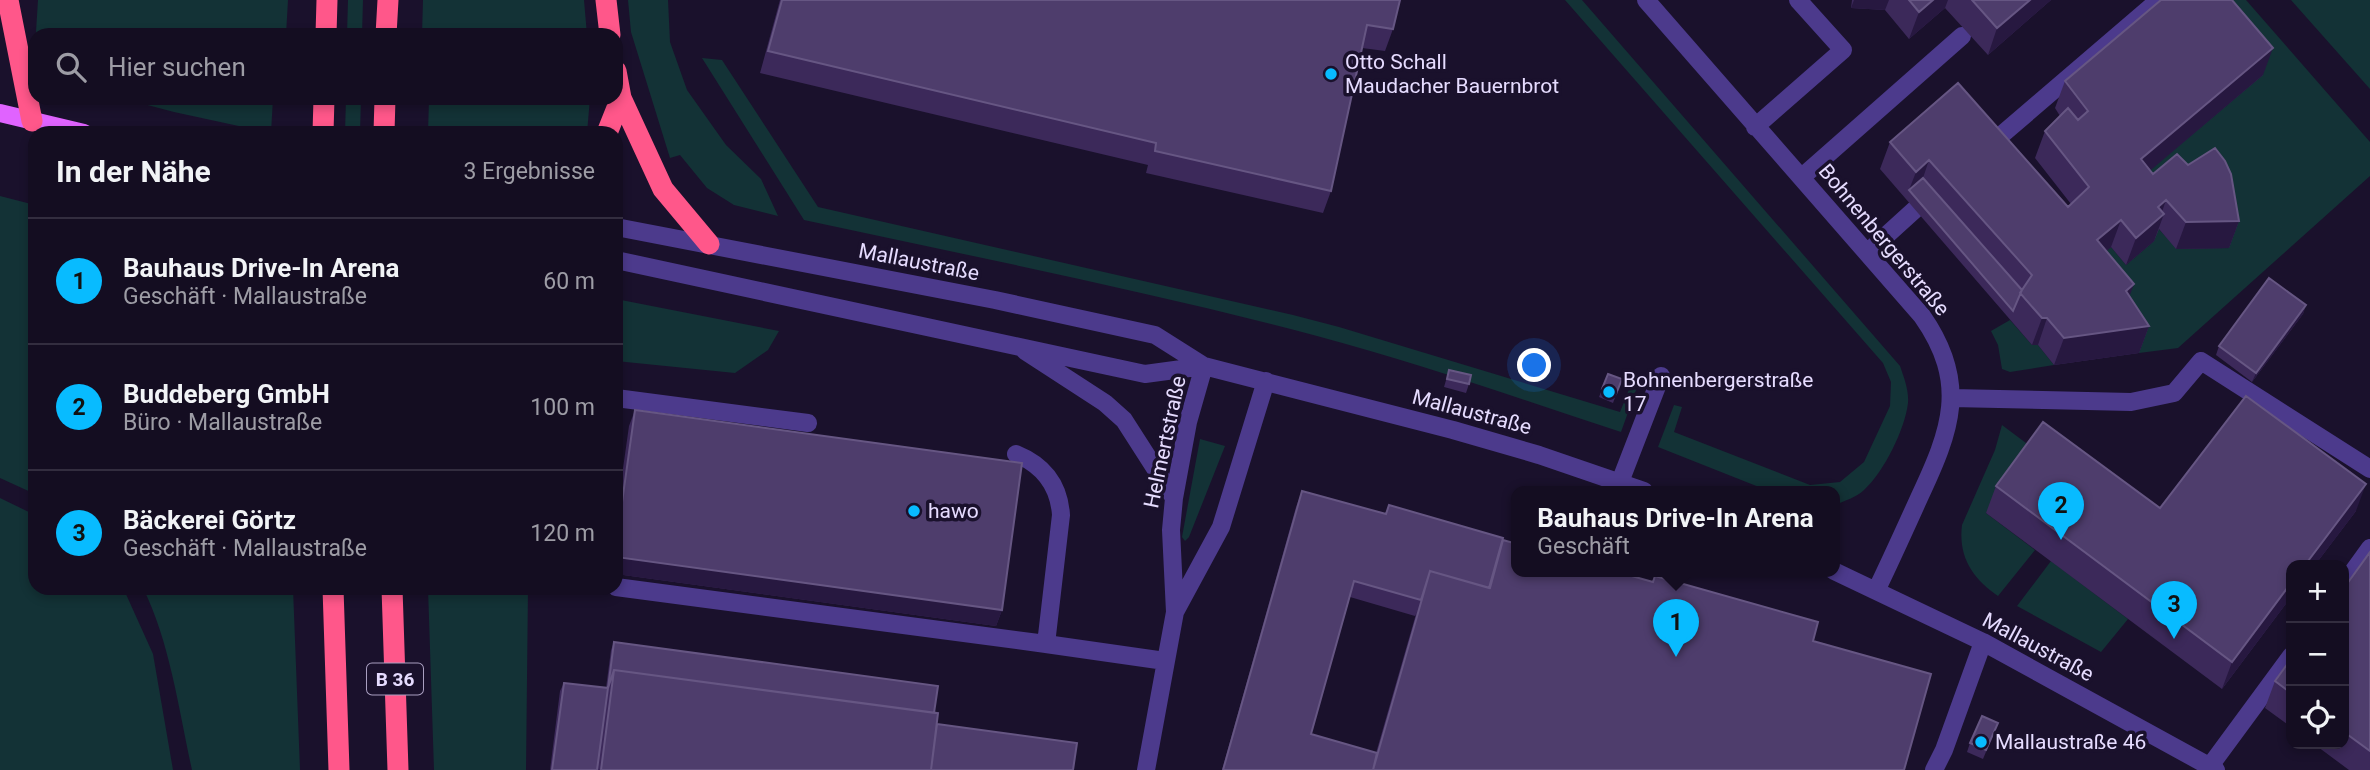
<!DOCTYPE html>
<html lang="de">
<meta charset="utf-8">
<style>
:root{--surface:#140d21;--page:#1d162a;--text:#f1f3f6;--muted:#9d9ca5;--line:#332d3f;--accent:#08bbff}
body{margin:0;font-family:Roboto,sans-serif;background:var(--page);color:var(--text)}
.controls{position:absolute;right:21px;bottom:21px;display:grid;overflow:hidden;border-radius:14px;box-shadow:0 4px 10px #0003}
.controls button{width:63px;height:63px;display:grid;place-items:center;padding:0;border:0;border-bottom:2px solid var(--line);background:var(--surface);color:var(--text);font:35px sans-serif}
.you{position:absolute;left:1535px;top:366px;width:24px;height:24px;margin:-18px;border:5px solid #fff;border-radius:50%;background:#1a73e8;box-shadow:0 0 0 10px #1a73e833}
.badge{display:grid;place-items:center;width:46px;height:46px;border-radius:50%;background:var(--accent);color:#111;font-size:23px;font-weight:700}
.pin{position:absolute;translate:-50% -58px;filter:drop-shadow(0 2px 4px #0008)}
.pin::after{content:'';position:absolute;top:37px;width:24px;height:21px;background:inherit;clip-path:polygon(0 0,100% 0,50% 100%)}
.popup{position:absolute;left:1511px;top:486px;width:329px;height:91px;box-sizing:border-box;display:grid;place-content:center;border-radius:14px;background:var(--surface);filter:drop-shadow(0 2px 5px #0005);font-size:23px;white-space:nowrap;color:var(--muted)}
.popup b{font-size:26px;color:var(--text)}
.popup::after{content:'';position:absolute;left:50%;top:100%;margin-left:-14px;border:14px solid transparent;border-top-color:var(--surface)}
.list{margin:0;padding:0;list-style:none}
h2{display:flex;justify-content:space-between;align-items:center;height:91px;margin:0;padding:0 28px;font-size:30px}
h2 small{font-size:23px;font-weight:400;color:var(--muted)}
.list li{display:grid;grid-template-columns:46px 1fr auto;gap:21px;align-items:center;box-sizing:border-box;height:126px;padding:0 28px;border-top:2px solid var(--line)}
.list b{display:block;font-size:26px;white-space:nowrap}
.list p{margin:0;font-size:23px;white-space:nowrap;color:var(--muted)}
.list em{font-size:23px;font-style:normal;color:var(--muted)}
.icon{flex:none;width:38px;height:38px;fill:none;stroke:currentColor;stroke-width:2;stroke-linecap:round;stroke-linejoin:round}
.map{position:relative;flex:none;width:2370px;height:770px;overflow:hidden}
.search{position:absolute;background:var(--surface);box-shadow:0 4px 10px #0003;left:28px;top:28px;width:595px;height:77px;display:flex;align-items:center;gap:18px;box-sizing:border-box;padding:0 24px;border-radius:21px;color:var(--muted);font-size:26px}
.panel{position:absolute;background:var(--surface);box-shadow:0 4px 10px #0003;left:28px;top:126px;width:595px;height:469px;border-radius:21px}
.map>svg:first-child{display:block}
.green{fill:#133236}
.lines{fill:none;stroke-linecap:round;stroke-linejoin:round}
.minor{stroke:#4c3a8c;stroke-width:18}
.major{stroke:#e063ff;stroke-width:18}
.highway{stroke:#ff578a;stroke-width:21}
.wall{fill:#3c295a;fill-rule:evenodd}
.shaded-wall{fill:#271840}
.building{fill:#4e3d6c;stroke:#665683;stroke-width:2}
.poi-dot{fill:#08bbff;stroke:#1a112c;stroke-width:2.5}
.labels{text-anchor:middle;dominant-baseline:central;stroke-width:7;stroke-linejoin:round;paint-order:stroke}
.shield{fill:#1a112c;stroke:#a99fc0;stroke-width:2}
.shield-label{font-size:19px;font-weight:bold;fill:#e6dcff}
.poi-label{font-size:21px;fill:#e6dcff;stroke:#1a112c;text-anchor:start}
.street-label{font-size:21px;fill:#e6dcff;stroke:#1a112c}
</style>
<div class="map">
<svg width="2370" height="770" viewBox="0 0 2370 770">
<rect width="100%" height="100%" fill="#1a112c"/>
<path class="green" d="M38 0H288L286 35H39L36 32Z
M348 0H363L362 35H347Z
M423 0H584L587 35H422Z
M628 0H668L670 42 687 90 726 145 761 179 778 216 734 205 707 188 680 155 670 158 631 32Z
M1565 0H1582L1900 366C1904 378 1909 390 1908 403 1905 429 1884 472 1864 490 1857 497 1844 501 1835 505V491H1769L1658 447 1674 405 1682 407 1674 432 1810 485 1840 482 1864 462 1890 406 1891 382 1883 363Z
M2200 0H2246L2370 142V176L2178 348 2139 353 2087 267 2111 247 2126 265 2154 241 2157 227 2177 249 2229 248 2132 186Z
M2291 0H2370V89Z
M702 58 722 60 818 207 1293 315 1339 327 1620 412 1630 387 1636 390 1621 432C1520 399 1419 363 1317 336 1148 291 975 257 804 220Z
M121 98H273L271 133 174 112Z
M346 98H361L360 133H345Z
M420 98H590L587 133H428L429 99Z
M0 196 35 205V494L0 478Z
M616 299 779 331 768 350 735 373 616 361Z
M2010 320 2032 345H2038L2054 365 2010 372 2002 369 1998 345 1991 331Z
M2002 425 2034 449 1986 513 2035 550 1998 596C1973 579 1958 557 1962 525L1995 450Z
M1200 439 1225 446 1189 537 1185 541 1182 537Z
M0 498 35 515V588H122L125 592 153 654 173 770H0Z
M2051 561 2128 619 2101 652 2017 606Z
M143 588H293L300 770H192C179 711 170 642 143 588Z
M428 588H528L526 770H434Z"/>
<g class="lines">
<path class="minor" d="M1646 0 1922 316C1969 383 1951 430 1919 498 1905 529 1891 560 1876 591
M1755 127 1843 50 1798 0
M1985 149 2159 0
M1802 177 1962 36
M616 227 995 300 1155 335 1204 366 1453 430 1539 455 1644 491
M1867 253 1932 194
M616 260 1145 374 1204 366
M1025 351 1105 403 1124 420 1174 498
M616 398 808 423
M1952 398 2131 402 2174 393 2201 361 2370 469
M1016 454C1043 465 1059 485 1061 515L1046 644 1165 661
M1620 482 1661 376
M1834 571 1983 642 2216 770
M2344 584 2370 548
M616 587 1046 644
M1175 612 1221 527 1266 381
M2210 766 2291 656
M1146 770 1175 612 1171 530 1174 498 1188 422 1204 366
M1934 770 1944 750 1983 642"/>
<path class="major" d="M0 113 84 133"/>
<path class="highway" d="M8 0 32 121
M606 0 610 35
M326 35 327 0
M386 35 388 0
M616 71 621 98 663 189 709 244
M323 133 324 98
M384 133 385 98
M607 133 621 98
M333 588 339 770
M392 588 398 770"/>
</g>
<path class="wall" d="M780 0H1400L1393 29 1385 51 1362 48 1331 191 1323 213 1146 173 1148 165 760 73Z
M1852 0H2051L1988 55 1945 8 1909 39 1885 10 1851 8Z
M2263 75 2150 170 2153 174 2239 221 2229 248 2176 249 2159 229 2154 241 2126 265 2111 247 2106 251 2130 297 2149 326 2139 353 2054 365 2038 345H2032L1880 169 1890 142 2068 207 2071 204 2035 158 2045 131 2060 116 2055 108 2065 81Z
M2306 305 2303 314 2252 382 2216 355 2219 346Z
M1449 370 1469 384 1466 393 1444 387Z
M1608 374 1622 379 1613 403 1599 397Z
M635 410 1002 610 996 626 616 574V518L629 426Z
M1996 486 2160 508 2356 511 2315 565H2291V597L2222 689 1986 513Z
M1302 491 1501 548 1813 641 1904 770H1222L1296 507ZM1350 597 1415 616 1416 614 1376 753 1311 734Z
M2370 552V770H2349L2314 744H2344V588Z
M614 642 934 713 937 724 1073 770H550L560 691 564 683 606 688 611 650Z
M2291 659V727L2265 708 2275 681Z
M1998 723 1983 759 1967 752 1970 743Z"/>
<path class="shaded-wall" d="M1854 0H1889L1885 10 1851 8Z
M1933 0H1948L1945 8 1909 39 1919 12Z
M2030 0H2051L1988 55 1997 28Z
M2273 48 2263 75 2132 186 2141 159Z
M1929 160 1920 187 1909 190 1916 172Z
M2166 200 2160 218 2164 214 2154 241 2126 265 2136 238 2158 207Z
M2121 220 2111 247 2087 267 2097 240Z
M2239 221 2229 248 2176 249 2186 222Z
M2134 284 2124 311 2126 291Z
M2306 305 2303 314 2252 382 2256 373Z
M2042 318H2047L2038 345H2032Z
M2149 326 2139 353 2054 365 2064 338Z
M2366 484 2356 511 2315 565H2305Z
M616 557 1002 610 996 626 616 574Z
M2291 583V597L2222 689 2232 662Z"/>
<path class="building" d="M782 0H1400L1393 29 1367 25 1331 191 1155 151 1156 143 768 51Z
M1909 0H1933L1919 12Z
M1972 0H2030L1997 28Z
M2161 0H2232L2273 48 2141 159 2153 174 2177 154 2188 165 2215 148 2225 161 2231 174 2239 221 2186 222 2166 200 2158 207 2164 214 2136 238 2121 220 2097 240 2134 284 2126 291 2149 326 2064 338 2047 318H2042L2020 293 2032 275 1929 160 1916 172 1890 142 1958 83 2068 207 2089 187 2045 131 2068 108 2078 120 2088 111 2065 81Z
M1923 178 2022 290 2013 311 1909 190Z
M2269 278 2306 305 2256 373 2219 346Z
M1449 370 1471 375 1469 384 1447 379Z
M1608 374 1622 379 1616 394 1602 389Z
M2246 396 2366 484 2305 565H2291V583L2232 662 1996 486 2043 422 2160 508Z
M635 410 1022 463 1002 610 616 557V545Z
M1302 491 1386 514 1389 505 1503 538 1489 588 1430 571 1421 600 1354 581 1311 734 1377 753 1373 770H1223Z
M1503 540 1517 544V571H1614L1653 582 1655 576 1818 622 1813 641 1931 674 1904 770H1373L1430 571 1490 588Z
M2370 552V751L2344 732V588Z
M614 642 938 686 934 713 614 670 608 688Z
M2291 659V693L2275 681Z
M614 670 938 713 931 770H601Z
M564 683 608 688 597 770H552Z
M1982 716 1998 723 1986 750 1970 743Z
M937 724 1077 743 1073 770H931Z"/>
<g class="poi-dot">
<circle cx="1331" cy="74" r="7"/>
<circle cx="1609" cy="392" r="7"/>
<circle cx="914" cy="511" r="7"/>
<circle cx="1981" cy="742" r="7"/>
</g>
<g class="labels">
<rect class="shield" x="367" y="663.5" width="56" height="31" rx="5"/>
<g class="shield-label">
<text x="395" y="679">B 36</text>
</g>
<g class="poi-label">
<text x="1345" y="62">Otto Schall<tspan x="1345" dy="24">Maudacher Bauernbrot</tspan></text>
<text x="1623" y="380">Bohnenbergerstraße<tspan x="1623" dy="24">17</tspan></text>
<text x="928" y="511">hawo</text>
<text x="1995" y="742">Mallaustraße 46</text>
</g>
<g class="street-label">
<text transform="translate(1884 240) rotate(50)">Bohnenbergerstraße</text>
<text transform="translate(919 262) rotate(11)">Mallaustraße</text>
<text transform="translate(1472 412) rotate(15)">Mallaustraße</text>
<text transform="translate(1165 442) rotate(-78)">Helmertstraße</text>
<text transform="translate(2038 647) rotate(28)">Mallaustraße</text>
</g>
</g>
</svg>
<div class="controls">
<button>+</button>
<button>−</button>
<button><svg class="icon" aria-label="locate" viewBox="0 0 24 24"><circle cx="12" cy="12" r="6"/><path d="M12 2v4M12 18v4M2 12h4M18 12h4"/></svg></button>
</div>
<div class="you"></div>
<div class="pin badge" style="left:1676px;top:657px">1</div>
<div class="popup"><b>Bauhaus Drive-In Arena</b>Geschäft</div>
<div class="pin badge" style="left:2061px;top:540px">2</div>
<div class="pin badge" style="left:2174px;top:639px">3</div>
<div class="search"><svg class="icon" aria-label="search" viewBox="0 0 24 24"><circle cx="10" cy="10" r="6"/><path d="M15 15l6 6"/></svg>Hier suchen</div>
<section class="panel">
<h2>In der Nähe<small>3 Ergebnisse</small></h2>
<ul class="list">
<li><span class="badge">1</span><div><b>Bauhaus Drive-In Arena</b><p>Geschäft · Mallaustraße</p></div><em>60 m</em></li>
<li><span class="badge">2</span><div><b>Buddeberg GmbH</b><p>Büro · Mallaustraße</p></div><em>100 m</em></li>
<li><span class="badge">3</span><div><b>Bäckerei Görtz</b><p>Geschäft · Mallaustraße</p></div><em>120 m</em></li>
</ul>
</section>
</div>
